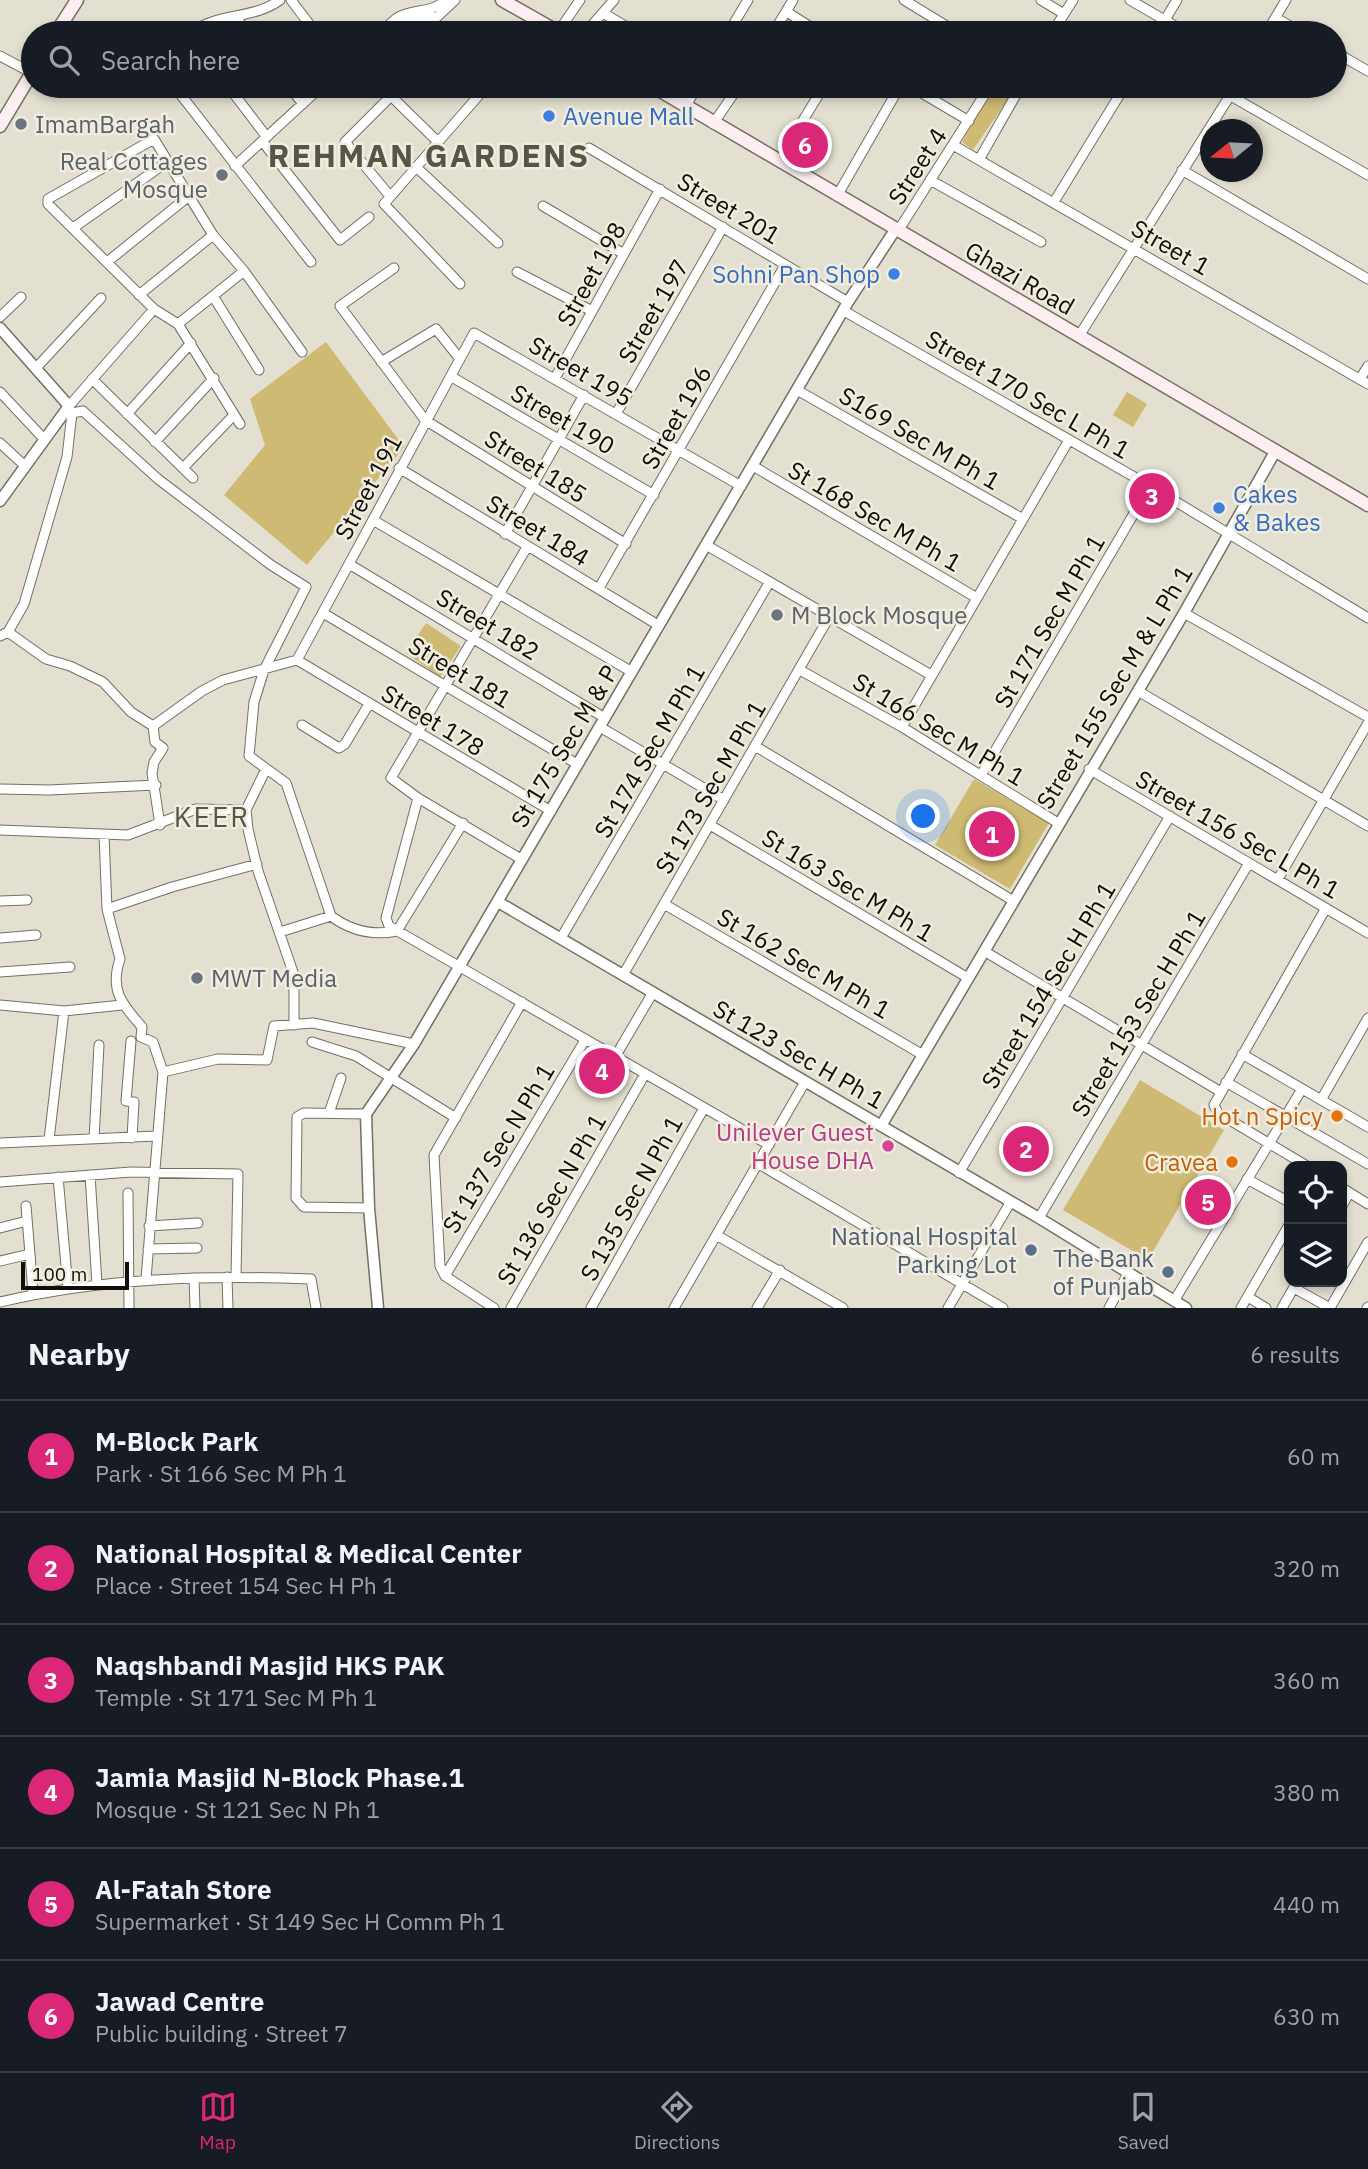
<!DOCTYPE html>
<meta charset="utf-8">
<style>
:root{--surface:#171b24;--page:#242831;--text:#f1f3f6;--muted:#9ea1a6;--line:#363941;--accent:#db2777}
body{margin:0;font-family:"IBM Plex Sans",sans-serif;background:var(--page);color:var(--text)}
.controls{position:absolute;right:21px;bottom:21px;display:grid;overflow:hidden;border-radius:14px;box-shadow:0 4px 10px #0003}
.controls button{width:63px;height:63px;display:grid;place-items:center;padding:0;border:0;border-bottom:2px solid var(--line);background:var(--surface);color:var(--text);font:35px sans-serif}
.compass{position:absolute;left:1200px;top:119px;width:63px;height:63px;border-radius:50%;background:var(--surface);box-shadow:0 4px 10px #0003;rotate:252deg}
.scale{position:absolute;left:21px;bottom:18px;width:108px;box-sizing:border-box;padding-left:7px;border:4px solid #100e0a;border-top:0;font-size:19px;line-height:24px;white-space:nowrap;color:#100e0a;-webkit-text-stroke:5px #f1edde;paint-order:stroke}
.you{position:absolute;left:924px;top:817px;width:24px;height:24px;margin:-18px;border:5px solid #fff;border-radius:50%;background:#1a73e8;box-shadow:0 0 0 10px #1a73e833}
.badge{display:grid;place-items:center;width:46px;height:46px;border-radius:50%;background:var(--accent);color:#fff;font-size:23px;font-weight:700}
.pin{position:absolute;translate:-50% -50%;border:4px solid #fff;box-shadow:0 2px 7px #0006}
.list{margin:0;padding:0;list-style:none}
h2{display:flex;justify-content:space-between;align-items:center;height:91px;margin:0;padding:0 28px;font-size:30px}
h2 small{font-size:23px;font-weight:400;color:var(--muted)}
.list li{display:grid;grid-template-columns:46px 1fr auto;gap:21px;align-items:center;box-sizing:border-box;height:112px;padding:0 28px;border-top:2px solid var(--line)}
.list b{display:block;font-size:26px;white-space:nowrap}
.list p{margin:0;font-size:23px;white-space:nowrap;color:var(--muted)}
.list em{font-size:23px;font-style:normal;color:var(--muted)}
.icon{flex:none;width:38px;height:38px;fill:none;stroke:currentColor;stroke-width:2;stroke-linecap:round;stroke-linejoin:round}
.map{position:relative;flex:none;width:1368px;height:1308px;overflow:hidden}
.search{position:absolute;background:var(--surface);box-shadow:0 4px 10px #0003;left:21px;right:21px;top:21px;height:77px;display:flex;align-items:center;gap:18px;box-sizing:border-box;padding:0 24px;border-radius:38px;color:var(--muted);font-size:26px}
.sheet{height:763px;background:var(--surface)}
nav{display:flex;justify-content:space-around;align-items:center;box-sizing:border-box;height:98px;border-top:2px solid var(--line);background:var(--surface);font-size:19px;color:var(--muted)}
nav a{display:grid;justify-items:center;gap:4px}
nav .on{color:var(--accent)}
.map>svg:first-child{display:block}
.green{fill:#ceba73}
.lines{fill:none;stroke-linecap:round;stroke-linejoin:round}
.minor-casing{stroke:#736f63;stroke-width:11}
.tertiary-casing{stroke:#736f63;stroke-width:13}
.secondary-casing{stroke:#736f63;stroke-width:15}
.minor{stroke:#fff;stroke-width:9}
.tertiary{stroke:#fff;stroke-width:10}
.secondary{stroke:#fdeef2;stroke-width:12}
.shop-dot{fill:#3f7fe0;stroke:#f1edde;stroke-width:2.5}
.worship-dot{fill:#6b7280;stroke:#f1edde;stroke-width:2.5}
.food-dot{fill:#e8710a;stroke:#f1edde;stroke-width:2.5}
.hotel-dot{fill:#d1479c;stroke:#f1edde;stroke-width:2.5}
.service-dot{fill:#5c6f8a;stroke:#f1edde;stroke-width:2.5}
.labels{text-anchor:middle;dominant-baseline:central;stroke-width:5;stroke-linejoin:round;paint-order:stroke}
.shop-label{font-size:24px;fill:#366cbe;stroke:#f1edde;text-anchor:start}
.worship-label{font-size:24px;fill:#5b616d;stroke:#f1edde;text-anchor:start}
.street-label{font-size:24px;fill:#100e0a;stroke:#f1edde}
.food-label{font-size:24px;fill:#c56008;stroke:#f1edde;text-anchor:end}
.hotel-label{font-size:24px;fill:#b23c85;stroke:#f1edde;text-anchor:end}
.service-label{font-size:24px;fill:#4e5e75;stroke:#f1edde;text-anchor:end}
.quarter-label{font-size:28px;letter-spacing:2px;fill:#585448;stroke:#f1edde}
.district-label{font-size:32px;font-weight:bold;letter-spacing:2px;fill:#585448;stroke:#f1edde}
</style>
<div class="map">
<svg width="1368" height="1308" viewBox="0 0 1368 1308">
<rect width="100%" height="100%" fill="#e4e0d1"/>
<path class="green" d="M994 86H1017L973 150 962 142Z
M326 342 404 447 307 565 224 495 265 445 250 399Z
M1127 392 1147 404 1133 427 1113 415Z
M426 623 461 646 440 677 406 653Z
M974 779 1049 823 1010 889 935 845Z
M1140 1080 1224 1130 1148 1260 1063 1210Z"/>
<g class="lines">
<defs>
<path id="minor" d="M291 0 316 33
M904 0 958 33
M1041 0 1064 14
M1130 0 1187 33
M787 12 820 33
M603 13 637 33
M235 16 248 33
M1276 18 1302 33
M390 26 422 17H437L455 0
M558 32 580 0
M191 33C217 12 253 20 280 0
M380 33C386 29 391 22 397 18 413 8 432 14 445 0
M533 33 540 22
M585 33 614 0
M728 33 748 0
M773 33 793 0
M1052 33 1073 0
M1157 33 1177 0
M1266 33 1286 0
M1335 52 1368 71
M0 56 32 73
M174 86 311 262
M228 86 266 136
M289 86 303 104
M910 86 969 121
M1231 96 1368 175
M686 106 697 86
M802 122 824 86
M713 124 739 86
M262 141 340 240 369 217
M953 145 1368 384
M589 148 848 302
M980 158 1021 86
M235 166 322 86
M416 167 498 243
M1182 170 1368 279
M930 180 1041 242
M390 196 345 142 391 96 438 142
M837 196 900 86
M1054 202 1125 86
M543 206 624 254
M73 228 167 162
M898 231 990 86
M107 262 189 196
M394 268 340 306 425 420 626 544
M517 272 592 311
M460 284 384 204 487 86
M139 295 213 235
M213 296 259 370
M844 311 1150 486 1368 618
M0 317 21 297
M178 324 244 271
M1079 336 1236 86
M381 362 436 329 460 359
M36 368 101 298
M452 377 654 495
M555 378 660 189
M92 379 193 478
M1360 379 1368 366
M797 390 1023 519
M0 392 44 439
M69 406 154 309
M127 414 191 343
M616 414 723 227
M240 424 178 324 154 309 48 204V199L154 139 213 235 244 271 302 352
M155 442 214 378
M0 443 25 466
M753 466 977 598
M183 468 233 416
M399 468 658 625
M373 520 632 672
M505 534 584 395
M706 545 931 675
M349 564 605 718
M599 588 785 265
M323 613 577 764
M1184 613 1368 717
M8 632 46 659 70 666 103 682 131 712 153 726
M0 636 8 632 24 604 67 457 72 413 83 411 158 479 271 565 306 587 264 670 254 702 249 756 286 783 331 916C351 931 372 936 397 931L463 823
M297 660 474 333 741 486
M297 660 551 811
M800 670 902 727 1058 823
M1138 691 1368 826
M302 725 339 748 345 744 369 704
M153 726 202 691 223 680 297 660
M153 726 155 742 163 748 154 762 152 773 160 825
M600 727 724 800
M902 727 1069 440
M755 746 1012 900
M266 769 246 810 248 829 258 871 294 975V1025
M1089 769 1368 933
M981 775 1150 486
M0 789 49 790 156 785
M418 798 386 918 389 926 769 1145
M710 825 968 978
M0 830 128 835 196 809 246 810
M104 835 107 909 120 959C109 991 123 1005 142 1027L141 1037 153 1042 163 1072
M521 859 418 798 391 778 527 547
M1278 879 1368 723
M0 901 27 900
M664 904 923 1055
M107 909 172 887 257 864
M280 932 331 916
M0 938 36 935
M561 938 769 583
M984 951 1221 1092
M0 972 70 967
M623 975 829 617
M0 1005 64 1011 122 1005
M131 1041 126 1101 134 1102 132 1138
M312 1042 356 1056 456 1118
M1242 1054 1368 1127
M615 1057 652 994
M1226 1082 1368 1164
M1321 1100 1368 1018
M329 1113 341 1078
M366 1114 304 1113 297 1117 296 1198 304 1207 369 1208
M94 1139 99 1045
M49 1140 64 1011
M0 1143 156 1136
M759 1164 1003 1308
M1307 1166 1218 1113 1214 1105 1326 908
M959 1173 1170 816
M90 1175 97 1284
M58 1177 68 1288
M1247 1179 1289 1202
M0 1182 131 1172 238 1174 236 1277
M1342 1188 1368 1204
M128 1193 129 1308
M1342 1206 1349 1193
M1039 1218 1249 863
M149 1226 198 1223
M0 1228 27 1221
M718 1236 843 1308
M148 1249 197 1248
M30 1254 33 1294
M0 1261 30 1254 26 1206
M445 1276 440 1266 434 1155 522 1002
M445 1276 585 1040
M445 1276 494 1308
M227 1277 228 1308
M194 1278 195 1308
M146 1279 163 1072 218 1059 267 1060 274 1026 313 1023 414 1044
M1294 1288 1330 1308
M1248 1297 1266 1308
M1174 1301 1302 1089
M0 1302C103 1278 206 1275 311 1279L316 1308
M511 1308 645 1074
M591 1308 704 1108
M674 1308 805 1082
M757 1308 780 1270
M948 1308 1010 1203
M1109 1308 1128 1274
M1241 1308 1289 1225
M1282 1308 1297 1282
M1330 1308 1368 1242
M1367 1308 1368 1307"/>
<path id="tertiary" d="M0 328 69 406 0 501
M498 902 1039 1218 1186 1308
M881 1126 1184 613 1276 450
M378 1308 369 1208 366 1114 414 1044 848 302 895 230"/>
<path id="secondary" d="M502 0 560 33
M56 33 77 0
M652 86 1368 505
M0 126 33 71"/>
</defs>
<use href="#minor" class="minor-casing"/>
<use href="#tertiary" class="tertiary-casing"/>
<use href="#secondary" class="secondary-casing"/>
<use href="#minor" class="minor"/>
<use href="#tertiary" class="tertiary"/>
<use href="#secondary" class="secondary"/>
</g>
<g class="shop-dot">
<circle cx="549" cy="116" r="7"/>
<circle cx="894" cy="274" r="7"/>
<circle cx="1219" cy="508" r="7"/>
</g>
<g class="worship-dot">
<circle cx="21" cy="124" r="7"/>
<circle cx="222" cy="175" r="7"/>
<circle cx="777" cy="615" r="7"/>
<circle cx="197" cy="978" r="7"/>
</g>
<g class="food-dot">
<circle cx="1337" cy="1116" r="7"/>
<circle cx="1232" cy="1162" r="7"/>
</g>
<circle class="hotel-dot" cx="888" cy="1146" r="7"/>
<g class="service-dot">
<circle cx="1031" cy="1250" r="7"/>
<circle cx="1168" cy="1272" r="7"/>
</g>
<g class="labels">
<g class="shop-label">
<text x="563" y="116">Avenue Mall</text>
<text x="880" y="274" text-anchor="end">Sohni Pan Shop</text>
<text x="1233" y="494">Cakes<tspan x="1233" dy="28">&amp; Bakes</tspan></text>
</g>
<g class="worship-label">
<text x="35" y="124">ImamBargah</text>
<text x="208" y="161" text-anchor="end">Real Cottages<tspan x="208" dy="28">Mosque</tspan></text>
<text x="791" y="615">M Block Mosque</text>
<text x="211" y="978">MWT Media</text>
</g>
<g class="street-label">
<text transform="translate(917 166) rotate(-57)">Street 4</text>
<text transform="translate(729 208) rotate(31)">Street 201</text>
<text transform="translate(1171 247) rotate(30)">Street 1</text>
<text transform="translate(591 274) rotate(-61)">Street 198</text>
<text transform="translate(1020 278) rotate(30)">Ghazi Road</text>
<text transform="translate(653 311) rotate(-60)">Street 197</text>
<text transform="translate(581 371) rotate(30)">Street 195</text>
<text transform="translate(1028 394) rotate(30)">Street 170 Sec L Ph 1</text>
<text transform="translate(676 417) rotate(-60)">Street 196</text>
<text transform="translate(563 419) rotate(30)">Street 190</text>
<text transform="translate(920 438) rotate(30)">S169 Sec M Ph 1</text>
<text transform="translate(536 466) rotate(32)">Street 185</text>
<text transform="translate(368 487) rotate(-62)">Street 191</text>
<text transform="translate(875 516) rotate(30)">St 168 Sec M Ph 1</text>
<text transform="translate(538 530) rotate(31)">Street 184</text>
<text transform="translate(1049 621) rotate(-60)">St 171 Sec M Ph 1</text>
<text transform="translate(488 624) rotate(31)">Street 182</text>
<text transform="translate(460 672) rotate(31)">Street 181</text>
<text transform="translate(1114 687) rotate(-59)">Street 155 Sec M &amp; L Ph 1</text>
<text transform="translate(433 720) rotate(31)">Street 178</text>
<text transform="translate(939 729) rotate(31)">St 166 Sec M Ph 1</text>
<text transform="translate(564 746) rotate(-59)">St 175 Sec M &amp; P</text>
<text transform="translate(649 751) rotate(-60)">St 174 Sec M Ph 1</text>
<text transform="translate(710 787) rotate(-60)">St 173 Sec M Ph 1</text>
<text transform="translate(1238 834) rotate(30)">Street 156 Sec L Ph 1</text>
<text transform="translate(848 885) rotate(31)">St 163 Sec M Ph 1</text>
<text transform="translate(804 963) rotate(30)">St 162 Sec M Ph 1</text>
<text transform="translate(1048 985) rotate(-59)">Street 154 Sec H Ph 1</text>
<text transform="translate(1138 1013) rotate(-59)">Street 153 Sec H Ph 1</text>
<text transform="translate(799 1054) rotate(30)">St 123 Sec H Ph 1</text>
<text transform="translate(498 1148) rotate(-59)">St 137 Sec N Ph 1</text>
<text transform="translate(631 1198) rotate(-61)">S 135 Sec N Ph 1</text>
<text transform="translate(551 1199) rotate(-60)">St 136 Sec N Ph 1</text>
</g>
<g class="food-label">
<text x="1323" y="1116">Hot n Spicy</text>
<text x="1218" y="1162">Cravea</text>
</g>
<g class="hotel-label">
<text x="874" y="1132">Unilever Guest<tspan x="874" dy="28">House DHA</tspan></text>
</g>
<g class="service-label">
<text x="1017" y="1236">National Hospital<tspan x="1017" dy="28">Parking Lot</tspan></text>
<text x="1154" y="1258">The Bank<tspan x="1154" dy="28">of Punjab</tspan></text>
</g>
<g class="quarter-label">
<text x="212" y="816">KEER</text>
</g>
<g class="district-label">
<text x="429" y="155">REHMAN GARDENS</text>
</g>
</g>
</svg>
<div class="controls">
<button><svg class="icon" aria-label="locate" viewBox="0 0 24 24"><circle cx="12" cy="12" r="6"/><path d="M12 2v4M12 18v4M2 12h4M18 12h4"/></svg></button>
<button><svg class="icon" aria-label="layers" viewBox="0 0 24 24"><path d="M12 4l9 5-9 5-9-5zM3 14l9 5 9-5"/></svg></button>
</div>
<svg class="compass" viewBox="-18 -18 36 36"><path d="M0-13l5 13h-10z" fill="#e53935"/><path d="M0 13l5-13h-10z" fill="#9ea1a6"/></svg>
<div class="scale">100 m</div>
<div class="you"></div>
<div class="pin badge" style="left:992px;top:834px">1</div>
<div class="pin badge" style="left:1026px;top:1149px">2</div>
<div class="pin badge" style="left:1152px;top:496px">3</div>
<div class="pin badge" style="left:602px;top:1071px">4</div>
<div class="pin badge" style="left:1208px;top:1202px">5</div>
<div class="pin badge" style="left:805px;top:145px">6</div>
<div class="search"><svg class="icon" aria-label="search" viewBox="0 0 24 24"><circle cx="10" cy="10" r="6"/><path d="M15 15l6 6"/></svg>Search here</div>
</div>
<section class="sheet">
<h2>Nearby<small>6 results</small></h2>
<ul class="list">
<li><span class="badge">1</span><div><b>M-Block Park</b><p>Park · St 166 Sec M Ph 1</p></div><em>60 m</em></li>
<li><span class="badge">2</span><div><b>National Hospital &amp; Medical Center</b><p>Place · Street 154 Sec H Ph 1</p></div><em>320 m</em></li>
<li><span class="badge">3</span><div><b>Naqshbandi Masjid HKS PAK</b><p>Temple · St 171 Sec M Ph 1</p></div><em>360 m</em></li>
<li><span class="badge">4</span><div><b>Jamia Masjid N-Block Phase.1</b><p>Mosque · St 121 Sec N Ph 1</p></div><em>380 m</em></li>
<li><span class="badge">5</span><div><b>Al-Fatah Store</b><p>Supermarket · St 149 Sec H Comm Ph 1</p></div><em>440 m</em></li>
<li><span class="badge">6</span><div><b>Jawad Centre</b><p>Public building · Street 7</p></div><em>630 m</em></li>
</ul>
</section>
<nav>
<a class="on"><svg class="icon" aria-label="map" viewBox="0 0 24 24"><path d="M3 6l6-2 6 2 6-2v14l-6 2-6-2-6 2zM9 4v14M15 6v14"/></svg>Map</a>
<a><svg class="icon" aria-label="directions" viewBox="0 0 24 24"><path d="M12 3l9 9-9 9-9-9zM9 14v-3h6M13 9l2 2-2 2"/></svg>Directions</a>
<a><svg class="icon" aria-label="saved" viewBox="0 0 24 24"><path d="M7 4h10v16l-5-4-5 4z"/></svg>Saved</a>
</nav>
